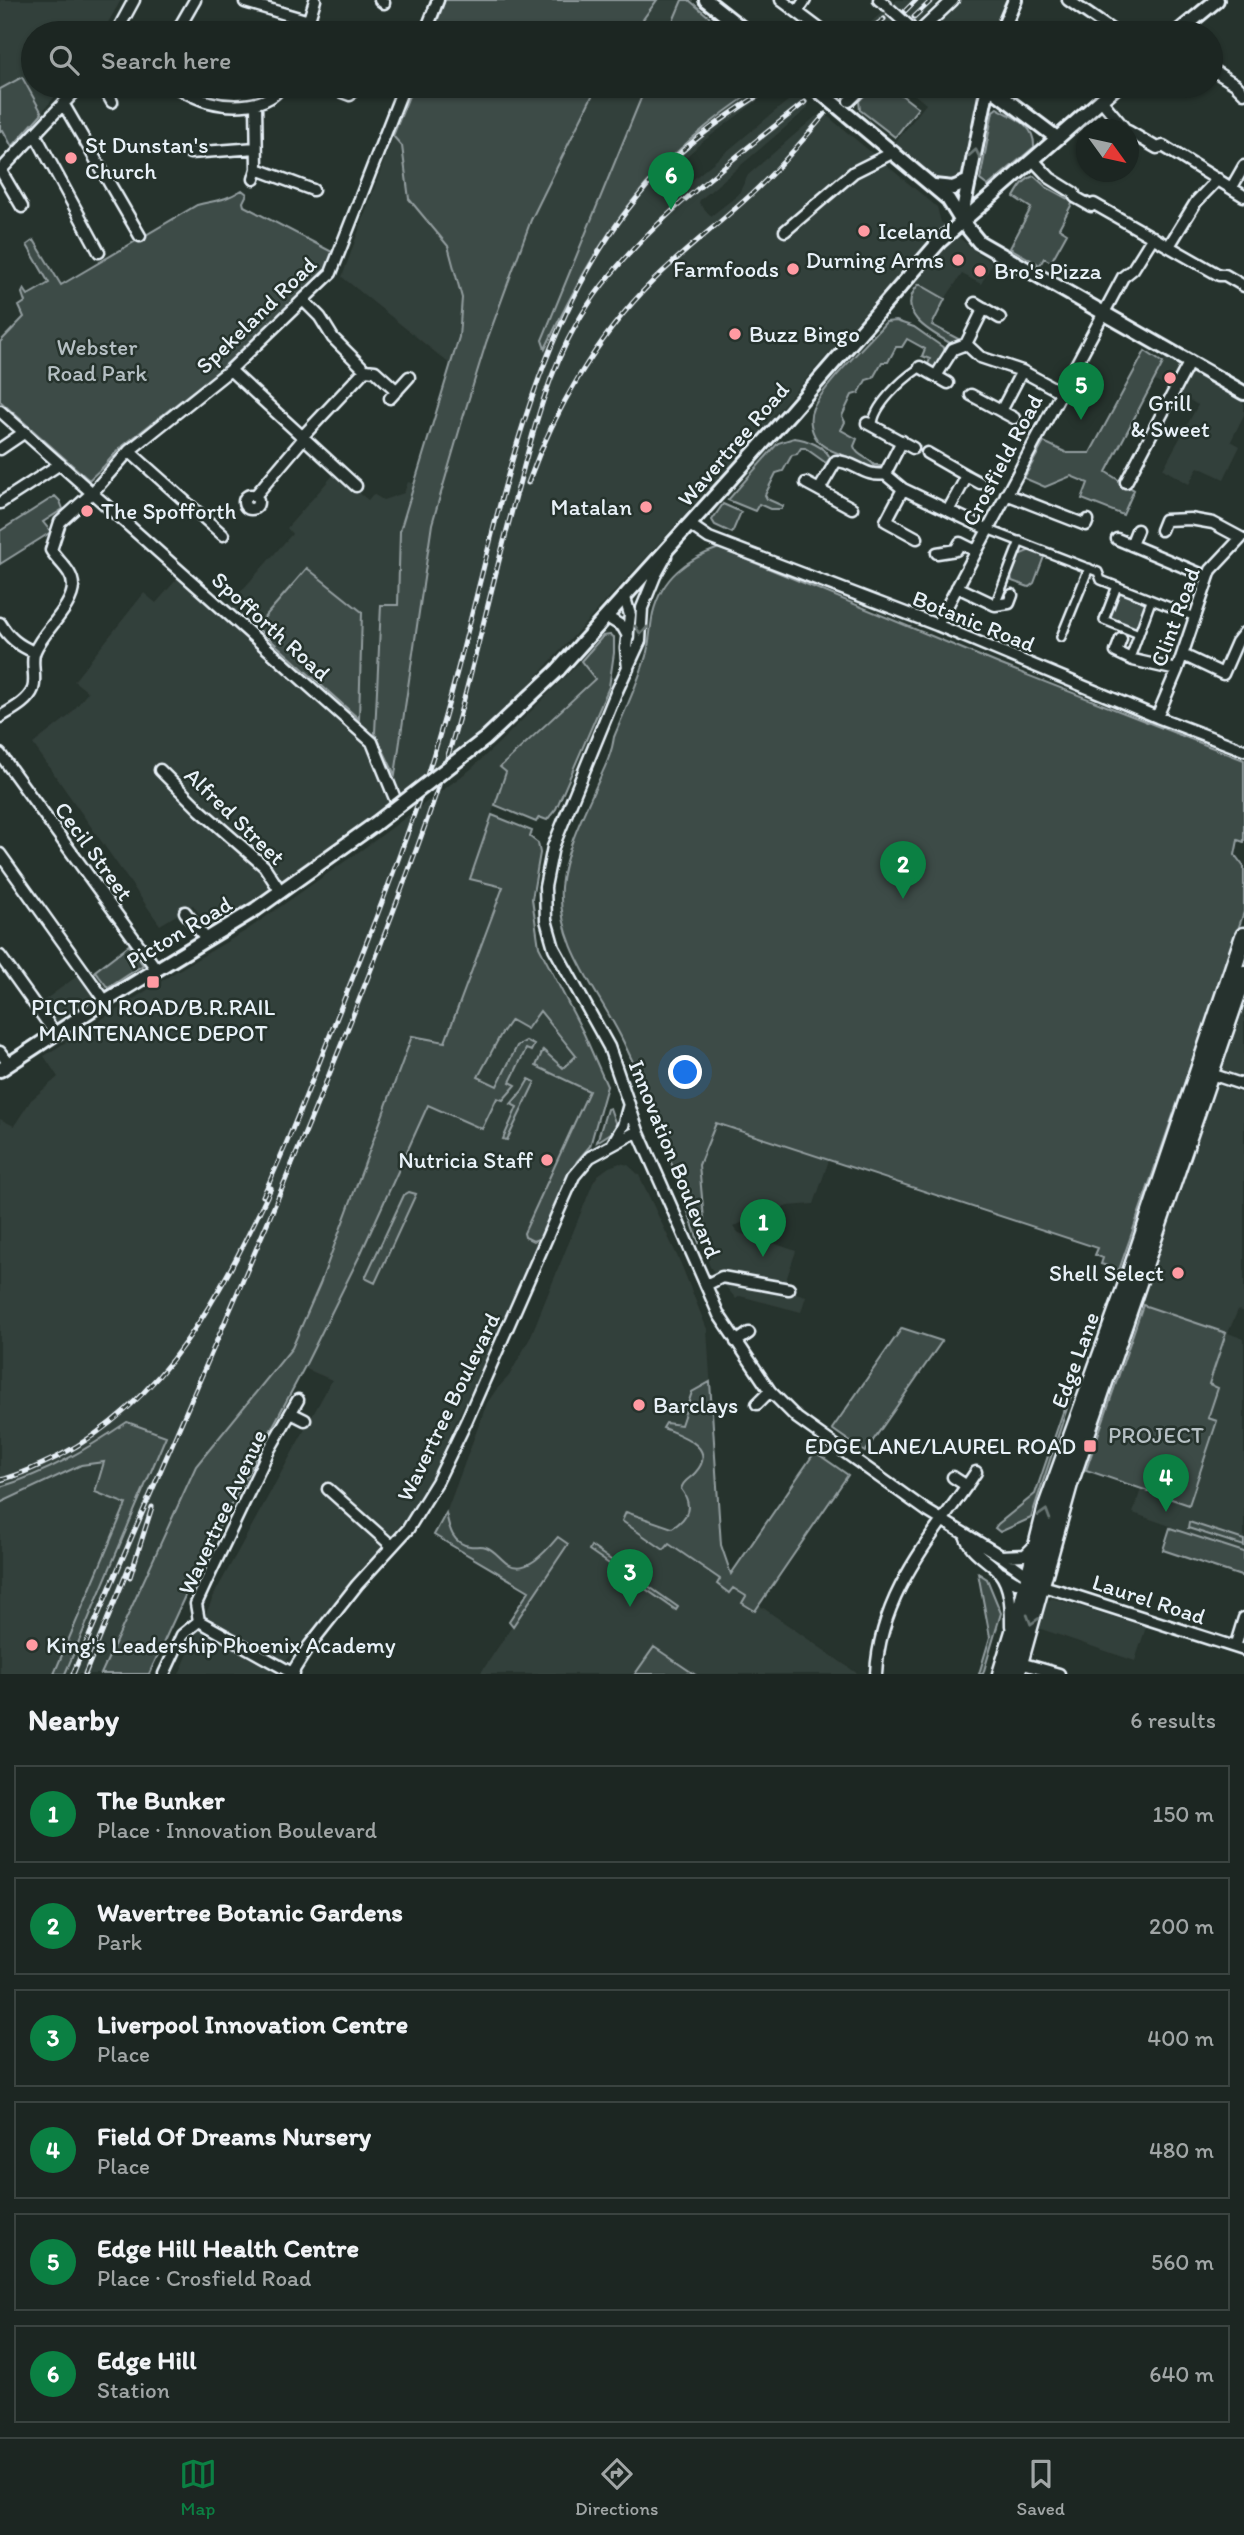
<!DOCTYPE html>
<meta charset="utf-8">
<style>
:root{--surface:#1c2622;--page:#252e2a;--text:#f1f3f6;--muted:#a0a5a5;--line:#3a4340;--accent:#0b8043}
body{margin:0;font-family:Itim,sans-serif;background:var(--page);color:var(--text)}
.compass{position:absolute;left:1076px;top:119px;width:63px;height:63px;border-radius:50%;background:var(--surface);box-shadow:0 2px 5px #0004;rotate:123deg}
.you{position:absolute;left:686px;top:1073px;width:24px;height:24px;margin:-18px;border:5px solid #fff;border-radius:50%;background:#1a73e8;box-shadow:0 0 0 10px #1a73e833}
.badge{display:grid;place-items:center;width:46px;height:46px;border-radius:50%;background:var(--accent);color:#fff;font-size:23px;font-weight:700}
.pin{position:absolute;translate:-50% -58px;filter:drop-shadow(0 2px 4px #0008)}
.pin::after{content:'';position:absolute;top:37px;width:24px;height:21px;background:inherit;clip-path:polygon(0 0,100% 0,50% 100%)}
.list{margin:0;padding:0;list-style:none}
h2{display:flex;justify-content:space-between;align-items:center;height:91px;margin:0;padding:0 28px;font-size:30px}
h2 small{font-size:23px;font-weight:400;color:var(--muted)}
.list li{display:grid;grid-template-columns:46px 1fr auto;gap:21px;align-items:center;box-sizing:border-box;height:98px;margin:0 14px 14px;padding:0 14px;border:2px solid var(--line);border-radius:0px}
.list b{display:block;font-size:26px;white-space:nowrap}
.list p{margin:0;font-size:23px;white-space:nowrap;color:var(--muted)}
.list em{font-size:23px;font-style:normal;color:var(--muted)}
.icon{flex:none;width:38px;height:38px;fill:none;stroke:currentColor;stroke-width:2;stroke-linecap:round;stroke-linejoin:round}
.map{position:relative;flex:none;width:1244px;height:1674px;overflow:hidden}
.search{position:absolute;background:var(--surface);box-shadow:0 2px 5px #0004;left:21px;right:21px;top:21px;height:77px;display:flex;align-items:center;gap:18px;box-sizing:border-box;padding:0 24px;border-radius:38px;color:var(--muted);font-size:26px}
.sheet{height:763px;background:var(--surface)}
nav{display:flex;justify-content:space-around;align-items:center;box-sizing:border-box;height:98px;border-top:2px solid var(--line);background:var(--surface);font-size:19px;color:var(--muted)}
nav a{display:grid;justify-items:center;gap:4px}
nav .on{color:var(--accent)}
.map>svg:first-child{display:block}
.built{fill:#333f3a}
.green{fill:#3e4b47;stroke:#939ea0;stroke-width:2}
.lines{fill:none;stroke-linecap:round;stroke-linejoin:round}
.pedestrian-casing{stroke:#e8f1f8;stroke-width:12}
.minor-casing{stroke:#e8f1f8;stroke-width:15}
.tertiary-casing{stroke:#e8f1f8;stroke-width:18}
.secondary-casing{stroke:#e8f1f8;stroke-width:18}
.trunk-casing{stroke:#e8f1f8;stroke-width:21}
.pedestrian{stroke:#26332d;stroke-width:7}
.minor{stroke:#26332d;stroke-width:10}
.tertiary{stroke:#26332d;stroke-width:12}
.secondary{stroke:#26332d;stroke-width:12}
.trunk{stroke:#26332d;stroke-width:16}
.rail-casing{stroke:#e8f1f8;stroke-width:5}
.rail{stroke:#26332d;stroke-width:2.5;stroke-dasharray:8;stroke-linecap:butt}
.minor-bridge-casing{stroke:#e8f1f8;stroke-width:15;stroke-linecap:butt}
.secondary-bridge-casing{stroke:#e8f1f8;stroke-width:18;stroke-linecap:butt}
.minor-bridge{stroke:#26332d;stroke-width:10}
.secondary-bridge{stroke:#26332d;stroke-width:12}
.oneway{stroke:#6a7674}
.poi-dot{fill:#ff9aa2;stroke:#26332d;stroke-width:2.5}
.labels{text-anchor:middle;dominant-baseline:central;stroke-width:5;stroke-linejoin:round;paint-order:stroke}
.poi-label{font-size:23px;fill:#e8f1f8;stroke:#26332d;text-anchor:start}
.street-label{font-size:23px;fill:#e8f1f8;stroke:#26332d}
.park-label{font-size:23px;fill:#b5bfc3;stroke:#26332d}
</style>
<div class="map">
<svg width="1244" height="1674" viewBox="0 0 1244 1674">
<rect width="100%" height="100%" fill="#26332d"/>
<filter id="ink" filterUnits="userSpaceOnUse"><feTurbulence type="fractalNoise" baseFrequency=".0143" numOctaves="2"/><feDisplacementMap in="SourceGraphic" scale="14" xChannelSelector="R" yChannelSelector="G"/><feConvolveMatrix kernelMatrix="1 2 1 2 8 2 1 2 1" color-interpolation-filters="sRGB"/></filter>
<g filter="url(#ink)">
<path class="built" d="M0 0H121L102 33H33V86H64L12 147 3 130 0 131Z
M657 0H682L668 33H633Z
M897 0H940L906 33H858Z
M961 0H1009L997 33H927Z
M597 86H646L542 340 545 348 573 289 594 252 636 194 691 138 730 106 762 86H773L769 92 701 143 673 169V173L685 186 796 94 808 106 807 109 700 200 699 203 711 216 738 195 748 175 815 117 825 114 937 207 941 222 980 255 993 262 981 284 962 274 945 299 919 284 902 271 774 415 767 430 708 494 706 492 514 701 485 728 302 869 209 929 193 905 160 925 33 744 69 716 88 692 74 681 144 593 156 603 177 579 220 615 292 534 287 528 335 473 368 500 373 494 383 500 404 493 408 482 416 484 400 532 398 605H381L375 733 395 774 432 524 462 421 486 343 531 220Z
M904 86H981L969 170 963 178 953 183 938 180 894 144 926 104Z
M393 136 402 146 409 199 448 246 462 298 459 337 451 365 342 277Z
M1166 358 1244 403V415L1231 441 1240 446 1224 479 1198 467 1189 484 1163 469 1198 405 1155 381Z
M581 661 595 678 500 767 506 772 470 879 503 887 445 1043 411 1036 320 1284 292 1348 196 1466 101 1674H65L166 1436 127 1422 79 1454 24 1480 0 1487V1119L14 1126 31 1100 58 1077 44 1056 177 971 247 930 374 841 471 769 506 736Z
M80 974 96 1001 57 1026 54 1024 39 1004Z
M1244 992V1081L1219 1071Z
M540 1011 562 1041 576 1056 563 1068 589 1091 524 1233 543 1237 454 1426 437 1467 410 1514 275 1674H179L215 1593 332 1380 304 1368 361 1253 428 1105 500 1036 511 1020Z
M1219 1085 1244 1094V1312L1238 1310 1228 1333 1244 1339V1577L1163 1550 1170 1526 1133 1513 1141 1489 1189 1505 1217 1421 1208 1418 1218 1388 1209 1385 1226 1333 1139 1304 1214 1088Z
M716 1123 829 1160 814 1204 788 1206 760 1214 733 1227 739 1233 748 1236 752 1224 776 1232 773 1243 796 1251 783 1289 806 1296 801 1312 740 1296 736 1299 710 1267 701 1242 706 1240 699 1165Z
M620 1163 628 1165 639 1175 681 1264 707 1329 721 1545 733 1587 858 1674H480L534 1594 434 1535 446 1513 487 1403 496 1390 509 1376 530 1338 593 1183 598 1175 609 1167Z
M105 1462 126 1504 54 1674H0V1503L81 1465Z
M1052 1598 1146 1627 1135 1661 1038 1628 1045 1603Z"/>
<path class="green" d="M445 0H657L633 33H433Z
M682 0H689L728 33H668Z
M22 77 42 113 12 147 3 130 0 131V89Z
M413 86H597L531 220 486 343 462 421 432 524 395 775 375 733 381 605H398L400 531 459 337 462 298 448 246 409 199 402 146 393 136Z
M646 86H762C651 157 600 232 545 349L542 340Z
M873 86H890L918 108 895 137 860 110 859 101Z
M997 108C1014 118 1035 124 1034 147L988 186 980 180 993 111Z
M1034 176 1046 187 1073 202 1059 228 1067 233 1051 262 1044 258 1040 265 1010 248 1031 208 1014 197C1019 188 1024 179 1034 176Z
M242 190 247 194 243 202 244 206 334 253 327 271 220 370 119 449 104 466 89 480 0 401V342L24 317 19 306 25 302 22 293 24 289 28 295 49 283 27 245 34 240 61 285 197 205C217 200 224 201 242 190Z
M919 284 945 299 932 325 962 341 950 343C928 331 894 312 919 284Z
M896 321 914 327 944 348 945 354 936 367H927L930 359 922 356 925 349 907 339 902 347H896L888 362H882L873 378 866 380 859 393 852 395 842 416 845 422 841 430 857 439 854 446C856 456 869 457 874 465H882C872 473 858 462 848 457 838 452 829 452 820 443 811 434 808 419 813 408 825 384 867 344 886 322Z
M1145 351 1163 363 1106 472 1134 490 1123 515 1082 499 1088 483 1071 476 1045 487 1024 478 1044 442 1067 453H1090Z
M794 438C806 439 826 447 830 458L826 463 805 448H801L797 454 792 455 783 471 776 473 765 495 767 499 783 506 781 509H770L759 504 755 511 728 500 778 443Z
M55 496 60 501 63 509 43 522 51 532 0 564V531Z
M723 504 741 512 732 533 715 525 712 520Z
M719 548 999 664 1244 760V842L1238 840 1235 855 1244 867V912L1119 1270 1101 1264 1103 1258 1095 1255 1098 1248 716 1123 699 1165 706 1240 699 1243C675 1176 655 1107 624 1043 600 992 557 947 561 887 564 853 584 813 598 782 605 767 612 753 614 737 625 710 638 683 646 656 650 642 650 627 653 613 662 577 687 559 719 548Z
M1033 549 1045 554 1034 583 1029 587 1012 581 1010 572 1016 556Z
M307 568 362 612 359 719 256 627Z
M1122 591 1149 603 1137 632 1109 621 1108 616 1118 593Z
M610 635 614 637V653L609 687 556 809 547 820 539 817 536 822 495 805 506 772 500 767 595 679 581 661 603 636Z
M492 815 532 831 530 837 538 843 540 853 532 899 539 947 584 1034 607 1086 590 1146 577 1161 543 1237 533 1241 525 1237 524 1233 589 1091 536 1066 543 1050 563 1068 576 1056 540 1011 527 1029 511 1020 500 1036 478 1077 497 1086 517 1046 526 1041 534 1045 531 1051 526 1049 510 1082 516 1085 503 1100 497 1098 482 1129 428 1105 361 1253 304 1368 201 1561 149 1674H101L196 1466 292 1348 320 1284 412 1036 445 1042 503 887 470 879Z
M129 945 143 965 108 988 95 971Z
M529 1079 535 1082 507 1140 503 1139 517 1107 511 1104 522 1091Z
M610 1108 616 1125 620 1127 597 1142 607 1109Z
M409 1192 416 1194 375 1283 365 1278 404 1195Z
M1143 1305 1226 1333 1209 1384 1218 1388 1208 1418 1217 1421 1189 1505 1086 1470Z
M902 1328 942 1341 865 1452 832 1429Z
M710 1382 721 1545 731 1574 815 1452 848 1475 755 1611 742 1603 746 1596 733 1588 729 1593 717 1584 720 1579 669 1544 664 1550 622 1521 626 1512 672 1528C689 1518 693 1505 681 1489 684 1479 689 1480 695 1473 719 1447 680 1435 663 1428L666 1423 681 1425 692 1392Z
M1073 1383 1075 1384 1031 1518 1000 1532 995 1528 998 1524 1035 1494Z
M127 1422 166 1436 65 1674H54L126 1504 95 1492 104 1462 81 1465 0 1503V1487C47 1473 87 1449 127 1422Z
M446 1513C449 1527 452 1544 470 1546 475 1547 481 1545 486 1547 495 1550 500 1559 508 1564 527 1575 547 1550 558 1537L568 1544 513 1626 509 1621 529 1591 434 1535Z
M1189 1522 1244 1540V1546L1188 1528Z
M1170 1528 1244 1552V1577L1163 1550Z
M591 1546 678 1607 676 1610 589 1550Z
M978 1573 987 1579 1001 1613 983 1674H979L990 1637Z
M654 1647 694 1674H635Z"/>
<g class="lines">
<defs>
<path id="pedestrian" d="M873 426C872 407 903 379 918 369
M987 529 1098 572 1101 580 1195 617
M1117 586 1104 620 1139 634
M995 605 1020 541
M1061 637 1089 568
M1130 658 1151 601"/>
<path id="minor" d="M380 0 384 3
M781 0 825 33
M879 0 886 5
M1068 0 1116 33
M245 2 309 21
M797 12 805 0
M116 33 134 0
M176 33 195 0
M305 33 315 0
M425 33 438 0
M918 33 953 0
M1211 69 1235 84 1244 93
M103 86 112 102
M174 86C185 92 197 99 209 102 231 108 269 108 281 86
M326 86 350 95
M1101 100 1126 130
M849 101 864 86
M64 105 140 236
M1128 131 1157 148 1163 146 1244 196
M35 134 99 252
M190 153 256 148
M1033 160 1050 178 1074 193 1075 197 1091 206 1094 204 1219 275H1225L1244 286
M257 169 313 190
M0 171 80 86
M1 171 22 207
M254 179 257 169 256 103
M1232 187 1244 166
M785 231 854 172 894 152
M1169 246 1196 202 1218 179
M303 300 320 317 333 338 365 370 375 371 397 391
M975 303 1000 318
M966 344 984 308
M920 367 948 383
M230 370 356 486
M936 376 953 349 966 344 980 357 1022 371 1061 392
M971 395 1014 418
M390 398 409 377
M0 411 372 742 398 806
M1001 411 1022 371
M867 423 913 448
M302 437 365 370
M0 449 25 432
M129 451 223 535
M927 453 967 476 949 509
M885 474 902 441
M967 476 980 483
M1126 482 1190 361
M806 483 819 490
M903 489 886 521 917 538
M1006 494 1086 525 1088 520
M244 502a7 7 0 1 1 14 0a7 7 0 1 1-14 0Z
M255 496 304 438
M0 503 60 464
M852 508 819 490 836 461C854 461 865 478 885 474L903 489 987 529
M690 525 709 538 937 625 1157 717 1244 750
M1161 530 1165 520 1190 519 1213 523 1241 538
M1117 539 1208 577
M1131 545 1137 530
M937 553 956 550 960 543 976 551
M666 556 655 576 642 608 640 641 616 693 553 847 545 887 546 920 554 948 609 1047 638 1131 719 1315 770 1391 797 1418 927 1511 1001 1556 1025 1555 1035 1545
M957 587 995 605 1009 603 1012 595
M625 598 630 615 626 648 628 669
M607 617 623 627 628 636
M0 623C9 638 18 645 34 652
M937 625 1123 277 1133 269 1153 237
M1121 639 1116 652 1133 660 1177 670
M1183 655 1223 674 1237 642 1244 633
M0 717C11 710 28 702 33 689 37 677 30 662 35 651 43 631 73 607 73 586 73 571 58 562 51 550L60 522 92 493 129 451 230 370 331 273 404 86
M1157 717 1177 670 1211 570 1241 538
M0 754 157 970
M160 770 200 810 264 866 281 892
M0 854 105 1001
M185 912 207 940
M0 956 55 1033
M0 1052 9 1064
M1211 1074 1244 1085
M612 1145 623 1126 629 1104
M706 1285 722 1277 789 1289
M736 1342 749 1333
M757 1404 770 1391
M291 1413 305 1420
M953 1477 967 1486
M328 1489 392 1546
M965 1535C970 1552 987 1559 999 1572 1011 1586 1011 1609 1011 1626
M1001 1556 1031 1578
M1001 1573 1026 1588 1042 1586 1060 1591 1244 1650
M199 1621 196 1604 208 1578 269 1450 298 1400
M199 1621 294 1674
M1235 1647 1244 1618
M1020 1663 1059 1674
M292 1673 309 1646 357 1585 408 1529 437 1482 466 1422 574 1176 590 1157 638 1131
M164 1674 182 1635 199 1621
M876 1674C880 1592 933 1537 976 1472"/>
<path id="tertiary" d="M1001 33 1015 0
M988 86 1057 138
M934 186 953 188 969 181
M961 220 988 86"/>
<path id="secondary" d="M706 0 748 33
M1177 33 1217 0
M813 86 948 199 961 220 979 242 1244 393
M558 670 790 413 939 242 1117 86
M0 1070 105 1001 256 909 375 824"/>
<path id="trunk" d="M1001 1674 1023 1602 1047 1506 1128 1281 1244 936
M1016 1674 1069 1484 1244 974"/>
</defs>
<use href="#pedestrian" class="pedestrian-casing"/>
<use href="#minor" class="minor-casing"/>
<use href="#tertiary" class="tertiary-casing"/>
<use href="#secondary" class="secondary-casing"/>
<use href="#trunk" class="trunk-casing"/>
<use href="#pedestrian" class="pedestrian"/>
<use href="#minor" class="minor"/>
<use href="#tertiary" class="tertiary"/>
<use href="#secondary" class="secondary"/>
<use href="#trunk" class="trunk"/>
<defs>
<path id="rail" d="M905 11 916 0
M914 17 932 0
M865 33 884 19
M887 33 894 27
M528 483C555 409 597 337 653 281 682 252 715 227 745 200 774 174 800 144 825 114
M263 1196C295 1128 321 1057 349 987 381 906 413 824 438 740 495 554 522 307 667 165 699 134 734 110 772 87
M0 1480C21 1475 40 1465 59 1456 167 1400 221 1293 271 1188
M130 1577 152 1507
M73 1674C193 1391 322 1112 426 823 466 711 488 595 520 481 534 428 549 371 577 323 625 238 729 163 805 102
M85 1674 129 1567"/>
</defs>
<use href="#rail" class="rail-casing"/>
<use href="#rail" class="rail"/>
<defs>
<path id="minor-bridge" d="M890 9 911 28"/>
<path id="secondary-bridge" d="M375 824 485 739 558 670"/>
</defs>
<use href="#minor-bridge" class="minor-bridge-casing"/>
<use href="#secondary-bridge" class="secondary-bridge-casing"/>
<use href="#minor-bridge" class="minor-bridge"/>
<use href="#secondary-bridge" class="secondary-bridge"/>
</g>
<defs><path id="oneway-chevron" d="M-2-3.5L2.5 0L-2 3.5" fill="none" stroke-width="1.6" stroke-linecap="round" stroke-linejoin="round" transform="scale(1.75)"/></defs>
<g class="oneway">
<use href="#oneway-chevron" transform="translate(975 154) rotate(-79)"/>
<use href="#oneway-chevron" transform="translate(641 630) rotate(95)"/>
<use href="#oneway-chevron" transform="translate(1045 1514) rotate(-73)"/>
<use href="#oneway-chevron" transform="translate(1032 1620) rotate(107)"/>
</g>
</g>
<g class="poi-dot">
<circle cx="71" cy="158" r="7"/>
<circle cx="864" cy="231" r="7"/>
<circle cx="958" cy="260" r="7"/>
<circle cx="793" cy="269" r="7"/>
<circle cx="980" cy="271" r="7"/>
<circle cx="735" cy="334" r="7"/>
<circle cx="1170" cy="378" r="7"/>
<circle cx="646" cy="507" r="7"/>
<circle cx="87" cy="511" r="7"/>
<rect x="146" y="975" width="14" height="14" rx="3.5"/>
<circle cx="547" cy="1160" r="7"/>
<circle cx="1178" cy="1273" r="7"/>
<circle cx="639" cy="1405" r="7"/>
<rect x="1083" y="1439" width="14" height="14" rx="3.5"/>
<circle cx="32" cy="1645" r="7"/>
</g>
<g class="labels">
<g class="poi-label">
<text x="85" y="145">St Dunstan's<tspan x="85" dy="26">Church</tspan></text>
<text x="878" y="231">Iceland</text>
<text x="944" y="260" text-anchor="end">Durning Arms</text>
<text x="779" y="269" text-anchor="end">Farmfoods</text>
<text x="994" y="271">Bro's Pizza</text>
<text x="749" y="334">Buzz Bingo</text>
<text x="1170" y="403" text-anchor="middle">Grill<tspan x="1170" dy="26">&amp; Sweet</tspan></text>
<text x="632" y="507" text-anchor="end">Matalan</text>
<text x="101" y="511">The Spofforth</text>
<text x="153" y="1007" text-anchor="middle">PICTON ROAD/B.R.RAIL<tspan x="153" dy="26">MAINTENANCE DEPOT</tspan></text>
<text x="533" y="1160" text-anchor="end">Nutricia Staff</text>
<text x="1164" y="1273" text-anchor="end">Shell Select</text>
<text x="653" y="1405">Barclays</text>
<text x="1076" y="1446" text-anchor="end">EDGE LANE/LAUREL ROAD</text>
<text x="46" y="1645">King's Leadership Phoenix Academy</text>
</g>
<g class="street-label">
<text transform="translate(256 315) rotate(-44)">Spekeland Road</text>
<text transform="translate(733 444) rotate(-49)">Wavertree Road</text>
<text transform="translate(1002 460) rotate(-62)">Crosfield Road</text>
<text transform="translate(1175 617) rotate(-70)">Clint Road</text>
<text transform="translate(974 621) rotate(22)">Botanic Road</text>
<text transform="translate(271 626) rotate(42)">Spofforth Road</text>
<text transform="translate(235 816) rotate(44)">Alfred Street</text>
<text transform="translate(94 851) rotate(54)">Cecil Street</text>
<text transform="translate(179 932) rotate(-31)">Picton Road</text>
<text transform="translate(675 1159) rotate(68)">Innovation Boulevard</text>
<text transform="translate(1075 1360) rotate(-70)">Edge Lane</text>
<text transform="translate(448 1407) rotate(-64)">Wavertree Boulevard</text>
<text transform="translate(222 1512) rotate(-65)">Wavertree Avenue</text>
<text transform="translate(1149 1599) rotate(18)">Laurel Road</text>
</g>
<g class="park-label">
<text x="97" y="347">Webster<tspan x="97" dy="26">Road Park</tspan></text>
<text x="1156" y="1435">PROJECT</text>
</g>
</g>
</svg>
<svg class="compass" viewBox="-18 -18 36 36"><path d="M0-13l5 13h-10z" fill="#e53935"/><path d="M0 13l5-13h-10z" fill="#a0a5a5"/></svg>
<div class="you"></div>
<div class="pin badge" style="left:763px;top:1257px">1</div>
<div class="pin badge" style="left:903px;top:899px">2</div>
<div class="pin badge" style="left:630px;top:1607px">3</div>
<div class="pin badge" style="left:1166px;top:1512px">4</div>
<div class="pin badge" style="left:1081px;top:420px">5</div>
<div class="pin badge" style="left:671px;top:210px">6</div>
<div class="search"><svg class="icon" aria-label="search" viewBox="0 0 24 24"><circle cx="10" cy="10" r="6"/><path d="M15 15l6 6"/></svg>Search here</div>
</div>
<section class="sheet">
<h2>Nearby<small>6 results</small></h2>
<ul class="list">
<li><span class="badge">1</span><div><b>The Bunker</b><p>Place · Innovation Boulevard</p></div><em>150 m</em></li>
<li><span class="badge">2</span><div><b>Wavertree Botanic Gardens</b><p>Park</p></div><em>200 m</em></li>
<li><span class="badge">3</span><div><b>Liverpool Innovation Centre</b><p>Place</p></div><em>400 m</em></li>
<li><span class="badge">4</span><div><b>Field Of Dreams Nursery</b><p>Place</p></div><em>480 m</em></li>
<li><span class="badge">5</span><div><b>Edge Hill Health Centre</b><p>Place · Crosfield Road</p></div><em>560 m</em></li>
<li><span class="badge">6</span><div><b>Edge Hill</b><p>Station</p></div><em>640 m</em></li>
</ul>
</section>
<nav>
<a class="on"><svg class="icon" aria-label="map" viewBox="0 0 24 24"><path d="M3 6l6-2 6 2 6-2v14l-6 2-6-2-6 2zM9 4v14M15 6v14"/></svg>Map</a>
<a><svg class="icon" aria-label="directions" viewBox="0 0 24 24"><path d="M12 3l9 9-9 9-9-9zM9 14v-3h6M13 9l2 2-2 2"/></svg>Directions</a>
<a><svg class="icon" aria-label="saved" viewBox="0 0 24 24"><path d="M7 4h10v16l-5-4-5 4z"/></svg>Saved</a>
</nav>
